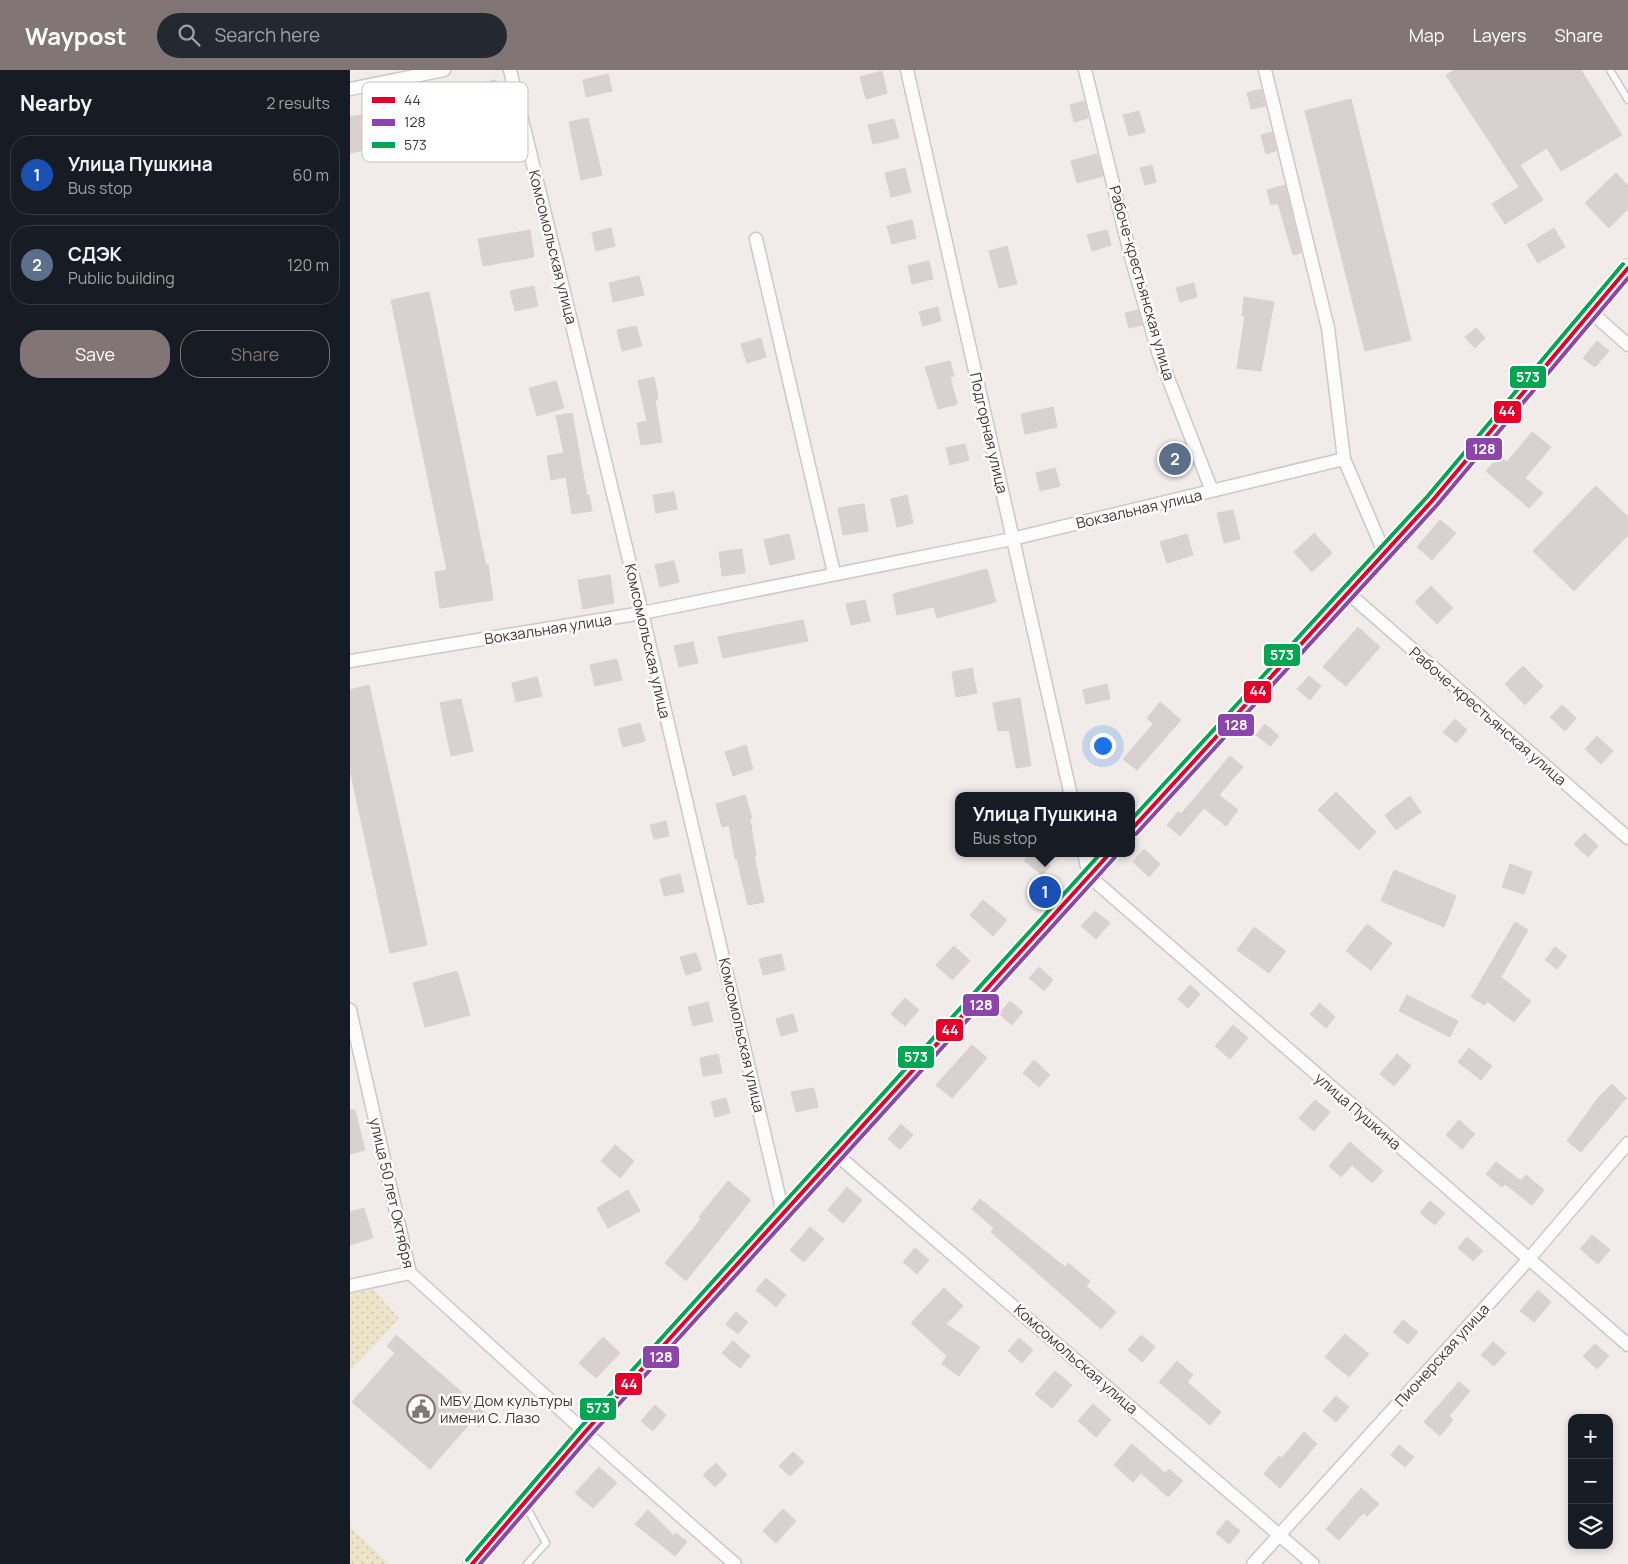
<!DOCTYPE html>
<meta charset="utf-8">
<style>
:root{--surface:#171b24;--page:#242831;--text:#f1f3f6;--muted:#9ea1a6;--line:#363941;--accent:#827576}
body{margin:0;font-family:Manrope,sans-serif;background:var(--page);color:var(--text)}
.controls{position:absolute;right:15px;bottom:15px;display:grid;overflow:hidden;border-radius:10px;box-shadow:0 2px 8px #0003}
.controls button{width:45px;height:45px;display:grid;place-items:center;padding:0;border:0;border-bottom:1px solid var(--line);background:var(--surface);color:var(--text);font:25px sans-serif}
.you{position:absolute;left:752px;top:675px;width:18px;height:18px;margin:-12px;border:4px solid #fff;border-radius:50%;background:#1a73e8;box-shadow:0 0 0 8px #1a73e833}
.badge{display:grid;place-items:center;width:32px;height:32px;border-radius:50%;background:var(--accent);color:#fff;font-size:16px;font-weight:700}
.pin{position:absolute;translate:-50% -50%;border:2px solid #fff;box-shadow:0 1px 5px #0006}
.popup{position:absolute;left:605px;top:722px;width:180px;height:65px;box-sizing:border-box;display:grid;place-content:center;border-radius:10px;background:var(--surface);filter:drop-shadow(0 1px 4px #0005);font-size:16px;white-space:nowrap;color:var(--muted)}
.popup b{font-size:19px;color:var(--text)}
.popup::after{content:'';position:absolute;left:50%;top:100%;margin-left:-10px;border:10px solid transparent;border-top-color:var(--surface)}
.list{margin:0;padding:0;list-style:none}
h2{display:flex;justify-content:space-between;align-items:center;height:65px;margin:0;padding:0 20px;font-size:21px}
h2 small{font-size:16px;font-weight:400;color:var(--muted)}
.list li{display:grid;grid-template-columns:32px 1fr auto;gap:15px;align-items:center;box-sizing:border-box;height:80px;margin:0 10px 10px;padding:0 10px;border:1px solid var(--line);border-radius:20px}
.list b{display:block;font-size:19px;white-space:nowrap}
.list p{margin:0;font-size:16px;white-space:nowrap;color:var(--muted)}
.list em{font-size:16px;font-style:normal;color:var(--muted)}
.actions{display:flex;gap:10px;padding:15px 20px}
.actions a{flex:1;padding:11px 0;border:1px solid var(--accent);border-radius:20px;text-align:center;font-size:18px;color:var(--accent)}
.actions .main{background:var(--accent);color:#fff}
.icon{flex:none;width:28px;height:28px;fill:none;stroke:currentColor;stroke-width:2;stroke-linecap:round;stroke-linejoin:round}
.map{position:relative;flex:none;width:1278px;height:1494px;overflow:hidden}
header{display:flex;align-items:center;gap:30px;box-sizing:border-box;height:70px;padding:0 25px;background:var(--accent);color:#fff}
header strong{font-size:24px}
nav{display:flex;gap:28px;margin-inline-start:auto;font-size:18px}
.search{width:350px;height:45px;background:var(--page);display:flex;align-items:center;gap:12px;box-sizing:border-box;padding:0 18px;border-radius:28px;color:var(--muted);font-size:19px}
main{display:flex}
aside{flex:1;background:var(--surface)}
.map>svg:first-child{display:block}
.grass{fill:url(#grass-dots)}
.building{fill:#d9d1d1;stroke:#d9d0d0}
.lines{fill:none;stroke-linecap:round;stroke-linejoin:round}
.lane-casing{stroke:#cec7c6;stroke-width:9}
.street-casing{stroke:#cec7c6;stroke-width:15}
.secondary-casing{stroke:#d5c7c5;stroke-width:20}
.lane{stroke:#fdfcfc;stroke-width:6}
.street{stroke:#fdfcfc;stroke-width:12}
.secondary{stroke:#f7f0ee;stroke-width:18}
.bus-1-casing{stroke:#fff;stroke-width:8}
.bus-2-casing{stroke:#fff;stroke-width:8}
.bus-3-casing{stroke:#fff;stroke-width:8}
.bus-1{stroke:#e4002b;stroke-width:4}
.bus-2{stroke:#8e44ad;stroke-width:4}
.bus-3{stroke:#00a651;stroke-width:4}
.labels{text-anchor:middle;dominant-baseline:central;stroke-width:5;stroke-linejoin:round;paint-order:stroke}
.street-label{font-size:15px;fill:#473637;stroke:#fff}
.poi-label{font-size:15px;fill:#473637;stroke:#fff;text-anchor:start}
.key{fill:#fff;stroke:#c8c3c3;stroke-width:1}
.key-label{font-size:14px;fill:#473637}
.line-badge{stroke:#fff;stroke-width:2}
.badge-label{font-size:14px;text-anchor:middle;font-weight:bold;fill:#fff}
</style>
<header>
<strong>Waypost</strong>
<div class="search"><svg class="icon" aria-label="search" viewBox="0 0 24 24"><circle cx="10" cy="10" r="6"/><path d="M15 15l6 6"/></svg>Search here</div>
<nav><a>Map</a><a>Layers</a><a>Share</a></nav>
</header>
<main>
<aside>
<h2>Nearby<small>2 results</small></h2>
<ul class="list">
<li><span class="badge" style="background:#1a4fb4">1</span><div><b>Улица Пушкина</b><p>Bus stop</p></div><em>60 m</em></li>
<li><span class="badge" style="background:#5c6f8a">2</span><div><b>СДЭК</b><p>Public building</p></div><em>120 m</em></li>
</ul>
<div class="actions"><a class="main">Save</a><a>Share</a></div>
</aside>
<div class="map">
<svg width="1278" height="1494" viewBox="0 0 1278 1494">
<defs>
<pattern id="grass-dots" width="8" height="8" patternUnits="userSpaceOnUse" patternTransform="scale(1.25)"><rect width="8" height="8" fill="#ede4ca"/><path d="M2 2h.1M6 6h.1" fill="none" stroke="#cdc4ae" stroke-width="1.8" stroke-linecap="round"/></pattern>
</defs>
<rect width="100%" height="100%" fill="#f1ebea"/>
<path class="grass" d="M24 1219 49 1249 0 1301V1224Z
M0 1457 39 1494H0Z"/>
<path class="building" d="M1105 0H1231L1272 65 1211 101 1197 78 1170 95 1193 130 1155 154 1142 134 1169 117 1096 5Z
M532 1 537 23 516 29 510 7Z
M258 4 262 21 236 27 233 10Z
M146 10 153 43 115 51 108 18Z
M911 19 915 36 901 39 897 23Z
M1001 29 1061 270 1015 281 955 41Z
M734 31 738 48 724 52 720 35Z
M38 40 45 74 0 83V47Z
M789 41 795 62 779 66 773 45Z
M238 48 252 105 231 110 219 52Z
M544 49 549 68 523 74 518 55Z
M922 62 926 81 916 84 911 65Z
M747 84 753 106 727 113 721 91Z
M802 95 806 112 795 115 790 98Z
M555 98 561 122 541 127 535 103Z
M1266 103 1278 116V139L1259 158 1235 133Z
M935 115 951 183 943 185 928 133 921 135 917 120Z
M562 150 566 168 542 174 537 156Z
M261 158 265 176 246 181 242 163Z
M1204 158 1215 177 1188 193 1177 175Z
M180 160 184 187 133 196 128 169Z
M757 160 761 175 742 181 737 165Z
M657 176 667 214 649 218 639 181Z
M579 191 583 209 562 214 558 196Z
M289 206 294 225 263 232 259 213Z
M844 213 847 227 830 232 826 218Z
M184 216 188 236 165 241 160 221Z
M79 222 136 495 138 494 143 530 90 538 85 502 97 500 41 230Z
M894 227 924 232 911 301 887 298 895 246H892Z
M588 237 591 251 573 256 569 242Z
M788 240 792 255 779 258 775 243Z
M286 256 292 276 272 281 267 260Z
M1126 258 1135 268 1125 278 1115 267Z
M411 268 416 287 397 293 391 274Z
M1247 271 1259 281 1245 297 1233 288Z
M600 291 604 306 600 307 607 334 588 339 575 297Z
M304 307 308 329 305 330 312 372 291 375 287 353 297 351 288 311Z
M206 311 214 338 187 346 179 318Z
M703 337 707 357 675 364 671 344Z
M222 343 237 426 239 425 242 441 222 444 216 407 201 410 197 386 214 383 206 346Z
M1182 362 1201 377 1175 408 1193 423 1179 438 1136 401 1149 386 1157 392Z
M835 373 841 392 818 398 813 379Z
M615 374 619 390 600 395 596 378Z
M705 398 710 416 690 421 686 403Z
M1246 416 1278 447V465L1224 521 1183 481Z
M324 422 327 439 306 443 303 425Z
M557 425 563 453 547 457 541 429Z
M514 434 518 461 493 465 488 438Z
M883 440 890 469 874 473 867 443Z
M1090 450 1106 463 1082 490 1067 477Z
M964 463 982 483 962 502 944 482Z
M439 464 445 489 420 495 414 470Z
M837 464 843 485 817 493 810 472Z
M392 479 395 503 372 506 369 482Z
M324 491 329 512 310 517 305 495Z
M637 499 646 532 587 548 584 537 547 545 543 524Z
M260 505 264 533 233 539 228 510Z
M1081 516 1103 538 1087 554 1065 532Z
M515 530 520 551 501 555 496 534Z
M453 550 458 571 373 588 368 567Z
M1008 557 1030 577 996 616 973 597Z
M343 572 348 593 329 597 324 576Z
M267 589 272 610 245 616 240 595Z
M1173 596 1193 616 1175 635 1155 614Z
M622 598 627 623 606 627 602 602Z
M959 606 971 616 960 630 947 619Z
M187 607 192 626 166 632 162 613Z
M757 614 760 629 736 634 733 620Z
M19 615 77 875 40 883 0 700V620Z
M670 628 681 696 666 698 659 660 648 661 643 633Z
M111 629 123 681 101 686 90 633Z
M810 632 831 650 787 700 773 689 803 654 797 648Z
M1212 635 1226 648 1215 661 1200 647Z
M1105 649 1117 660 1106 673 1093 662Z
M290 653 295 671 273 677 268 659Z
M915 654 929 666 920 676 906 665Z
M1247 666 1263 681 1251 694 1235 679Z
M396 675 403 699 383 706 375 682Z
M880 686 893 697 869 725 888 740 876 756 854 738 830 766 817 755 828 742 831 744Z
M986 722 1026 762 1009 780 968 740Z
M395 725 402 748 400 749 406 786H404L414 832 398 835 387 789H385L379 755 372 757 366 734Z
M1060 726 1071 742 1046 760 1035 745Z
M316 751 319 766 304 769 300 755Z
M1235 763 1248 776 1238 787 1224 774Z
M794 779 810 794 799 807 783 792Z
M680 783H686L700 796 692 805 674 791Z
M1160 794 1182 802 1174 824 1152 817Z
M1044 800 1106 826 1094 857 1031 831Z
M330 804 334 822 314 826 310 809Z
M633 830 657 850 643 866 620 845Z
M745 841 760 853 746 869 731 856Z
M1165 852 1178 860 1151 907 1181 931 1164 952 1137 931 1135 935 1121 927Z
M1017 854 1042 873 1021 900 996 881Z
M904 857 936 881 919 903 887 880Z
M604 876 620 891 602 910 586 895Z
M1205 877 1217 886 1207 899 1195 890Z
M346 883 352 900 336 905 330 887Z
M431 884 435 900 413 905 409 889Z
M689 897 703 910 694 921 679 908Z
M107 901 120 945 75 957 63 913Z
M840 915 850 924 838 938 828 929Z
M1057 925 1108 951 1100 967 1049 941Z
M555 928 569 940 555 956 541 944Z
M660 931 673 942 662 955 649 944Z
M358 932 363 951 343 956 338 937Z
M970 933 985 947 976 958 960 944Z
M443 944 448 961 431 966 426 949Z
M883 955 898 968 880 989 865 976Z
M622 975 637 988 602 1028 586 1015Z
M1119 978 1142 996 1131 1010 1108 992Z
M368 984 372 1003 353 1006 350 988Z
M1047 984 1061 996 1044 1016 1030 1004Z
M684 990 700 1005 689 1017 673 1003Z
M1262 1014 1276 1028 1231 1082 1217 1071 1249 1027Z
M464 1018 468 1037 446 1042 441 1022Z
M376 1028 380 1043 365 1047 361 1032Z
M965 1030 980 1042 964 1061 949 1048Z
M0 1040H5L15 1080 0 1084Z
M1109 1050 1125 1064 1112 1079 1096 1065Z
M551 1054 563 1065 550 1079 538 1069Z
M1000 1072 1033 1101 1022 1113 1002 1095 991 1107 979 1096Z
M265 1075 284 1091 270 1108 251 1091Z
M1146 1092 1171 1111 1176 1105 1194 1120 1182 1135 1155 1114 1152 1117 1136 1104Z
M378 1111 401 1130 336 1211 315 1193 351 1149 349 1147Z
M497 1117 512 1130 493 1153 478 1140Z
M278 1120 290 1141 258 1158 247 1138Z
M630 1129 715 1197 718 1193 740 1211 736 1216 766 1242 751 1259 641 1162 644 1158 622 1139Z
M1080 1131 1095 1143 1085 1155 1070 1143Z
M14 1138 23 1168 0 1175V1142Z
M460 1157 474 1169 454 1192 440 1180Z
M1242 1165 1260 1180 1248 1194 1230 1179Z
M1117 1167 1133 1181 1123 1191 1108 1178Z
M565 1178 579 1190 567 1204 553 1192Z
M416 1208 436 1225 426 1237 406 1220Z
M594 1218 613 1236 596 1254 630 1277 609 1306 592 1294 597 1286 561 1253Z
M1188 1220 1201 1232 1184 1252 1170 1241Z
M386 1242 398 1252 388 1264 376 1254Z
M1053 1250 1068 1262 1058 1274 1043 1262Z
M995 1264 1019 1284 999 1307 975 1287Z
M46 1265 139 1346 129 1357 122 1351 80 1399 2 1332 45 1283 37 1276Z
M791 1265 805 1277 792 1292 778 1280Z
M253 1267 270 1283 246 1308 229 1293Z
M669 1268 683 1280 672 1293 658 1281Z
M383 1271 400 1286 390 1298 372 1283Z
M1143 1272 1156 1283 1144 1296 1131 1285Z
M1245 1274 1259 1286 1247 1299 1233 1286Z
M827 1291 843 1305 837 1312 871 1342 860 1355 809 1312Z
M705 1301 722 1315 702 1338 685 1324Z
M1109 1312 1120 1321 1099 1346 1103 1350 1090 1366 1074 1352Z
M986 1326 999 1337 986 1352 973 1341Z
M743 1334 761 1350 746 1367 728 1351Z
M305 1335 316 1345 303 1361 291 1351Z
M954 1362 967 1374 930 1418 914 1404 929 1386 932 1388Z
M782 1374 815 1403 819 1399 833 1411 818 1427 791 1403 783 1412 764 1395Z
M1049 1375 1064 1387 1055 1397 1041 1385Z
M443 1382 454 1392 440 1406 429 1396Z
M366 1393 377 1405 365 1417 353 1405Z
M249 1397 267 1413 243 1438 225 1423Z
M1011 1418 1029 1434 1017 1446 1013 1443 989 1470 976 1459Z
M433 1439 446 1451 426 1473 413 1461Z
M298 1440 324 1466 326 1463 337 1472 325 1486 285 1454Z
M877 1450 890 1461 879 1474 866 1463Z"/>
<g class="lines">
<defs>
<path id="lane" d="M1260 0 1278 30
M176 1436 196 1473 177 1494"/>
<path id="street" d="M160 0 292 543 433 1143
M557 0 721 726
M735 0 781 187 809 285 862 421
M915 0 978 258 994 389
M0 19 94 0
M406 169 484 503
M1241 242 1278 275
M998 523 1278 768
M0 591 292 543 662 469 994 389 1034 482
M734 783 739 806 1278 1275
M0 940 60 1203 235 1362 385 1494
M487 1085 963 1494
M0 1216 60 1203
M903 1494 1178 1190 1278 1073"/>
<path id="secondary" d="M781 760 1082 431 1278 198
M122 1494 235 1362 760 783"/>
</defs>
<use href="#lane" class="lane-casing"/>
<use href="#street" class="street-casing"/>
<use href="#secondary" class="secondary-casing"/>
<use href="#lane" class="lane"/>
<use href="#street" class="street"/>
<use href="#secondary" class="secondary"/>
<defs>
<path id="bus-1" d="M781 760 1082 431 1278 198
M122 1494 235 1362 760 783"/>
<path id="bus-2" d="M786 764 1087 435 1278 208
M130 1494 240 1366 765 787"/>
<path id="bus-3" d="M781 750 1077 427 1273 194
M117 1490 230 1358 751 783"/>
</defs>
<use href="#bus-1" class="bus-1-casing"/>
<use href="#bus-2" class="bus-2-casing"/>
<use href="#bus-3" class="bus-3-casing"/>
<use href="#bus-1" class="bus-1"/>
<use href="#bus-2" class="bus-2"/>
<use href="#bus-3" class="bus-3"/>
</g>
<defs>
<symbol id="civic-ring" viewBox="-11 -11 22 22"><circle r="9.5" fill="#fff" stroke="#827576" stroke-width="1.5"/><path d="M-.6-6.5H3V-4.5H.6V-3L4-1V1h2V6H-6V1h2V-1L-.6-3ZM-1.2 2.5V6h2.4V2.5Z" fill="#827576"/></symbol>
</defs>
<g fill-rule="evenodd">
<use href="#civic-ring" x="55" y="1323" width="32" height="32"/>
</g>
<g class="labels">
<g class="street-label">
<text transform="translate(203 177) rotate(76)">Комсомольская улица</text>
<text transform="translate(792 213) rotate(74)">Рабоче-крестьянская улица</text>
<text transform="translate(639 363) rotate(77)">Подгорная улица</text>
<text transform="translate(789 439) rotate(-13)">Вокзальная улица</text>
<text transform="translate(198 559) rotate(-9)">Вокзальная улица</text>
<text transform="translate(298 571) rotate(77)">Комсомольская улица</text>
<text transform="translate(1138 646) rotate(41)">Рабоче-крестьянская улица</text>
<text transform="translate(392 965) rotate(77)">Комсомольская улица</text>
<text transform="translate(1008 1041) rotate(41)">улица Пушкина</text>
<text transform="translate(42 1123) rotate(77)">улица 50 лет Октября</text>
<text transform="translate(1092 1285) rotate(-48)">Пионерская улица</text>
<text transform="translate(726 1289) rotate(41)">Комсомольская улица</text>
</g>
<g class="poi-label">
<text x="90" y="1330">МБУ Дом культуры<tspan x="90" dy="17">имени С. Лазо</tspan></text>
</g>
</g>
<rect x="12" y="12" width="166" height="80" rx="8" class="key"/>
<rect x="22" y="27" width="23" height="6" fill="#e4002b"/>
<rect x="22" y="49" width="23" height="7" fill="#8e44ad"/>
<rect x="22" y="72" width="23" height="6" fill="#00a651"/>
<g class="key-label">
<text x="54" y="35">44</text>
<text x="54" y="57">128</text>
<text x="54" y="80">573</text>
</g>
<g class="line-badge">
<rect x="1159" y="295" width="38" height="24" rx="5" fill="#00a651"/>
<rect x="1143" y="330" width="29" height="24" rx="5" fill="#e4002b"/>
<rect x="1115" y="367" width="38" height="24" rx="5" fill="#8e44ad"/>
<rect x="913" y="573" width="38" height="24" rx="5" fill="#00a651"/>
<rect x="893" y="610" width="29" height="24" rx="5" fill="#e4002b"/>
<rect x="867" y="643" width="38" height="24" rx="5" fill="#8e44ad"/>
<rect x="612" y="923" width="38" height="24" rx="5" fill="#8e44ad"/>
<rect x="585" y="948" width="29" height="24" rx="5" fill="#e4002b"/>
<rect x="547" y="975" width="38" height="24" rx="5" fill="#00a651"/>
<rect x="292" y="1275" width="38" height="24" rx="5" fill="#8e44ad"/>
<rect x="264" y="1302" width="29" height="24" rx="5" fill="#e4002b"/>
<rect x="229" y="1327" width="38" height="24" rx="5" fill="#00a651"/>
</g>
<g class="badge-label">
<text x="1178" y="312">573</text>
<text x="1157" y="346">44</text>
<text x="1134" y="384">128</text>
<text x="932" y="590">573</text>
<text x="908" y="626">44</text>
<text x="886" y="660">128</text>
<text x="631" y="940">128</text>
<text x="600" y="965">44</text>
<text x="566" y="992">573</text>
<text x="311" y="1292">128</text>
<text x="279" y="1319">44</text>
<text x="248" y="1343">573</text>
</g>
</svg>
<div class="controls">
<button>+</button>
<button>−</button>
<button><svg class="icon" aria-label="layers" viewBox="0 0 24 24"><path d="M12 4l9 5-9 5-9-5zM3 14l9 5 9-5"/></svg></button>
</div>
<div class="you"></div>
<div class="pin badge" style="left:695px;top:822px;background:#1a4fb4">1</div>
<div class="popup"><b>Улица Пушкина</b>Bus stop</div>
<div class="pin badge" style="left:825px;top:389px;background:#5c6f8a">2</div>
</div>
</main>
